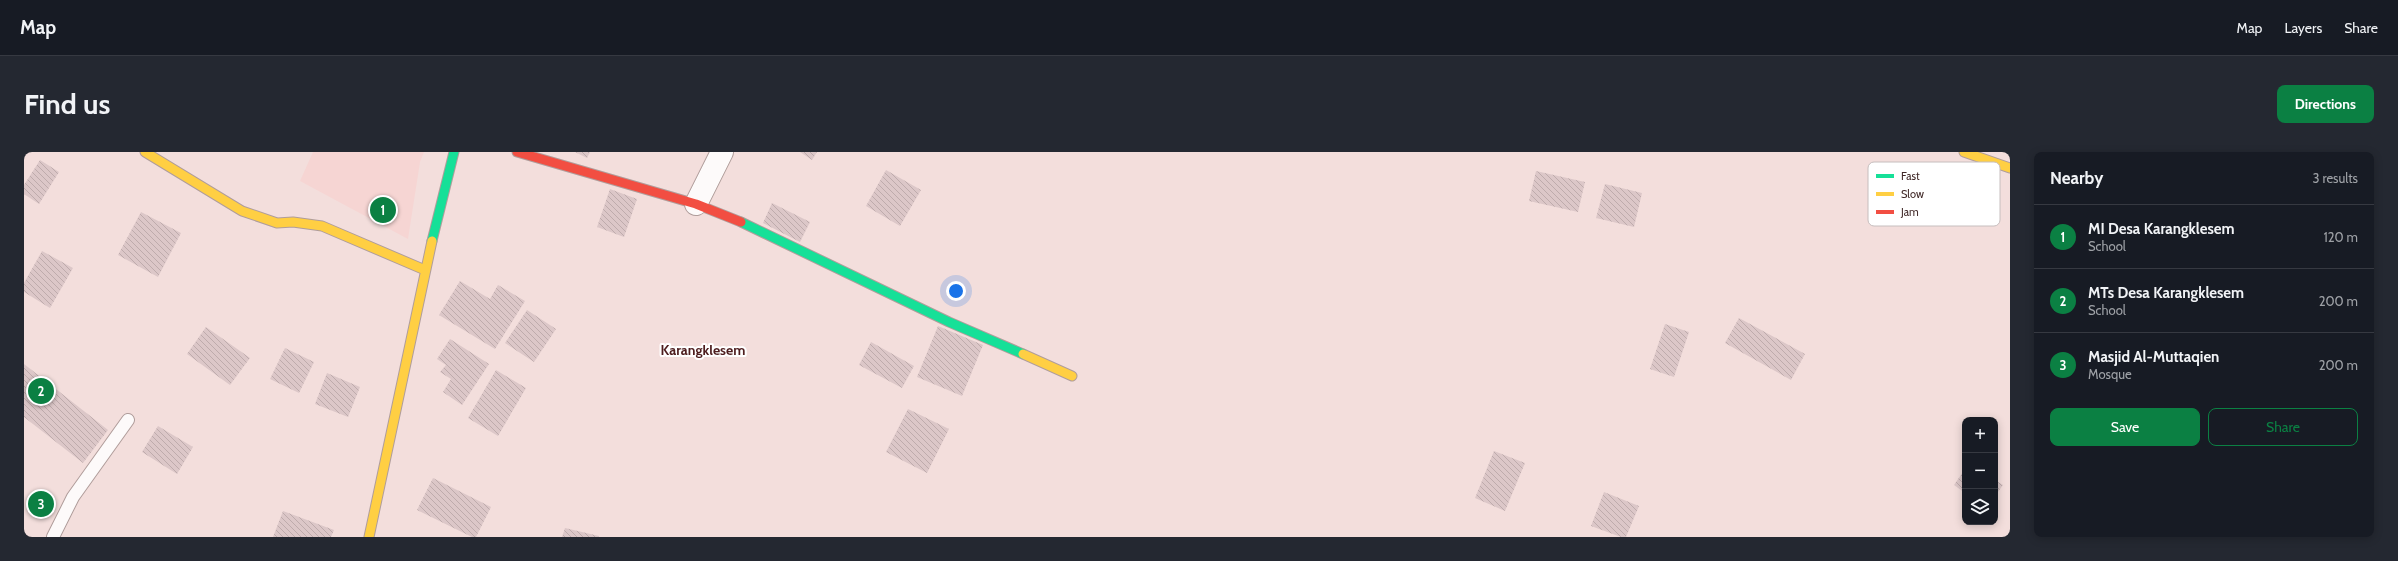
<!DOCTYPE html>
<meta charset="utf-8">
<style>
:root{--surface:#171b24;--page:#242831;--text:#f1f3f6;--muted:#9ea1a6;--line:#363941;--accent:#0b8043}
body{margin:0;font-family:Cabin,sans-serif;background:var(--page);color:var(--text)}
.controls{position:absolute;right:12px;bottom:12px;display:grid;overflow:hidden;border-radius:8px;box-shadow:0 2px 10px #0003}
.controls button{width:36px;height:36px;display:grid;place-items:center;padding:0;border:0;border-bottom:1px solid var(--line);background:var(--surface);color:var(--text);font:20px sans-serif}
.you{position:absolute;left:932px;top:139px;width:14px;height:14px;margin:-10px;border:3px solid #fff;border-radius:50%;background:#1a73e8;box-shadow:0 0 0 6px #1a73e833}
.badge{display:grid;place-items:center;width:26px;height:26px;border-radius:50%;background:var(--accent);color:#fff;font-size:13px;font-weight:700}
.pin{position:absolute;translate:-50% -50%;border:2px solid #fff;box-shadow:0 1px 4px #0006}
.list{margin:0;padding:0;list-style:none}
h2{display:flex;justify-content:space-between;align-items:center;height:52px;margin:0;padding:0 16px;font-size:17px}
h2 small{font-size:13px;font-weight:400;color:var(--muted)}
.list li{display:grid;grid-template-columns:26px 1fr auto;gap:12px;align-items:center;box-sizing:border-box;height:64px;padding:0 16px;border-top:1px solid var(--line)}
.list b{display:block;font-size:15px;white-space:nowrap}
.list p{margin:0;font-size:13px;white-space:nowrap;color:var(--muted)}
.list em{font-size:13px;font-style:normal;color:var(--muted)}
.actions{display:flex;gap:8px;padding:12px 16px}
.actions a{flex:1;padding:9px 0;border:1px solid var(--accent);border-radius:8px;text-align:center;font-size:14px;color:var(--accent)}
.actions .main{background:var(--accent);color:#fff}
.icon{flex:none;width:22px;height:22px;fill:none;stroke:currentColor;stroke-width:2;stroke-linecap:round;stroke-linejoin:round}
.map{position:relative;flex:none;width:1986px;height:385px;overflow:hidden;border-radius:8px}
header{display:flex;align-items:center;gap:24px;box-sizing:border-box;height:56px;padding:0 20px;background:var(--surface);border-bottom:1px solid var(--line)}
header strong{font-size:19px}
nav{display:flex;gap:22px;margin-inline-start:auto;font-size:14px}
.intro{display:flex;align-items:center;justify-content:space-between;box-sizing:border-box;height:96px;padding:0 24px}
h1{margin:0;font-size:28px}
.button{padding:10px 18px;border-radius:8px;background:var(--accent);color:#fff;font-size:14px;font-weight:700}
main{display:flex;gap:24px;padding:0 24px}
aside{flex:1;background:var(--surface);border-radius:8px;box-shadow:0 2px 10px #0003}
.map>svg:first-child{display:block}
.built{fill:#f6d5d3}
.building{fill:url(#building-back-hatch)}
.lines{fill:none;stroke-linecap:round;stroke-linejoin:round}
.lane-casing{stroke:#b09d9b;stroke-width:14}
.street-casing{stroke:#b09d9b;stroke-width:24}
.fast-casing{stroke:#b09d9b;stroke-width:11}
.slow-casing{stroke:#b09d9b;stroke-width:11}
.jam-casing{stroke:#b09d9b;stroke-width:11}
.lane{stroke:#fdfafa;stroke-width:12}
.street{stroke:#fdfafa;stroke-width:22}
.fast{stroke:#16e098;stroke-width:9}
.slow{stroke:#ffcf43;stroke-width:9}
.jam{stroke:#f24e42;stroke-width:9}
.labels{text-anchor:middle;dominant-baseline:central;stroke-width:4;stroke-linejoin:round;paint-order:stroke}
.quarter-label{font-size:14px;font-weight:bold;fill:#4d1d1e;stroke:#fff}
.key{fill:#fff;stroke:#c6bebe;stroke-width:1}
.key-label{font-size:11px;fill:#402827}
</style>
<header>
<strong>Map</strong>
<nav><a>Map</a><a>Layers</a><a>Share</a></nav>
</header>
<div class="intro"><h1>Find us</h1><a class="button">Directions</a></div>
<main>
<div class="map">
<svg width="1986" height="385" viewBox="0 0 1986 385">
<defs>
<pattern id="building-back-hatch" width="6" height="6" patternUnits="userSpaceOnUse"><rect width="6" height="6" fill="#dcc7c8"/><path d="M-1 5l2 2M0 0l6 6M5-1l2 2" fill="none" stroke="#beabac"/></pattern>
</defs>
<rect width="100%" height="100%" fill="#f3dedc"/>
<path class="built" d="M289 0H400L396 10 384 87 276 29Z"/>
<path class="building" d="M551 0H566L563 6Z
M776 0H793L788 8Z
M16 8 35 20 15 52 0 42V33Z
M862 18 897 38 876 74 842 54Z
M1512 19 1561 30 1554 60 1505 49Z
M1581 32 1618 41 1610 75 1572 66Z
M586 37 613 47 600 85 573 75Z
M748 51 786 70 776 90 739 71Z
M117 60 157 81 134 125 94 103Z
M18 99 49 116 26 156 0 140V131Z
M436 129 466 147 474 133 501 149 471 197 415 163Z
M503 158 532 177 510 210 481 191Z
M1715 166 1781 202 1767 228 1701 191Z
M1641 172 1665 180 1650 225 1626 217Z
M914 174 959 193 938 244 893 225Z
M182 175 226 206 206 233 163 202Z
M426 187 465 212 438 253 419 240 427 227 416 220 422 213 413 207Z
M847 190 890 214 878 236 835 213Z
M261 196 290 210 275 241 246 227Z
M0 212 84 278 59 311 0 265Z
M472 218 502 236 474 284 444 266Z
M303 221 336 235 324 265 291 252Z
M884 257 925 277 903 321 862 300Z
M134 274 169 295 153 322 118 300Z
M1470 299 1501 311 1481 359 1451 346Z
M1941 317V341L1930 333Z
M409 326 467 355 452 385H448L393 358Z
M1971 328 1979 333 1971 344Z
M1580 340 1615 354 1602 385H1597L1567 374Z
M259 359 310 378 307 385H249Z
M541 376 575 384V385H538Z"/>
<g class="lines">
<defs>
<path id="lane" d="M29 385 49 345 104 268"/>
<path id="street" d="M672 52 698 0"/>
<path id="fast" d="M717 70 925 170 999 202
M408 89 430 0"/>
<path id="slow" d="M121 0 218 59 253 71 269 70 298 74 401 118
M1940 0 1986 16
M999 202 1048 224
M345 385 408 89"/>
<path id="jam" d="M493 0 672 52 717 70"/>
</defs>
<use href="#lane" class="lane-casing"/>
<use href="#street" class="street-casing"/>
<use href="#fast" class="fast-casing"/>
<use href="#slow" class="slow-casing"/>
<use href="#jam" class="jam-casing"/>
<use href="#lane" class="lane"/>
<use href="#street" class="street"/>
<use href="#fast" class="fast"/>
<use href="#slow" class="slow"/>
<use href="#jam" class="jam"/>
</g>
<g class="labels">
<g class="quarter-label">
<text x="679" y="198">Karangklesem</text>
</g>
</g>
<rect x="1844" y="10" width="132" height="64" rx="6" class="key"/>
<rect x="1852" y="22" width="18" height="4" fill="#16e098"/>
<rect x="1852" y="40" width="18" height="4" fill="#ffcf43"/>
<rect x="1852" y="58" width="18" height="4" fill="#f24e42"/>
<g class="key-label">
<text x="1877" y="28">Fast</text>
<text x="1877" y="46">Slow</text>
<text x="1877" y="64">Jam</text>
</g>
</svg>
<div class="controls">
<button>+</button>
<button>−</button>
<button><svg class="icon" aria-label="layers" viewBox="0 0 24 24"><path d="M12 4l9 5-9 5-9-5zM3 14l9 5 9-5"/></svg></button>
</div>
<div class="you"></div>
<div class="pin badge" style="left:359px;top:58px">1</div>
<div class="pin badge" style="left:17px;top:239px">2</div>
<div class="pin badge" style="left:17px;top:352px">3</div>
</div>
<aside>
<h2>Nearby<small>3 results</small></h2>
<ul class="list">
<li><span class="badge">1</span><div><b>MI Desa Karangklesem</b><p>School</p></div><em>120 m</em></li>
<li><span class="badge">2</span><div><b>MTs Desa Karangklesem</b><p>School</p></div><em>200 m</em></li>
<li><span class="badge">3</span><div><b>Masjid Al-Muttaqien</b><p>Mosque</p></div><em>200 m</em></li>
</ul>
<div class="actions"><a class="main">Save</a><a>Share</a></div>
</aside>
</main>
